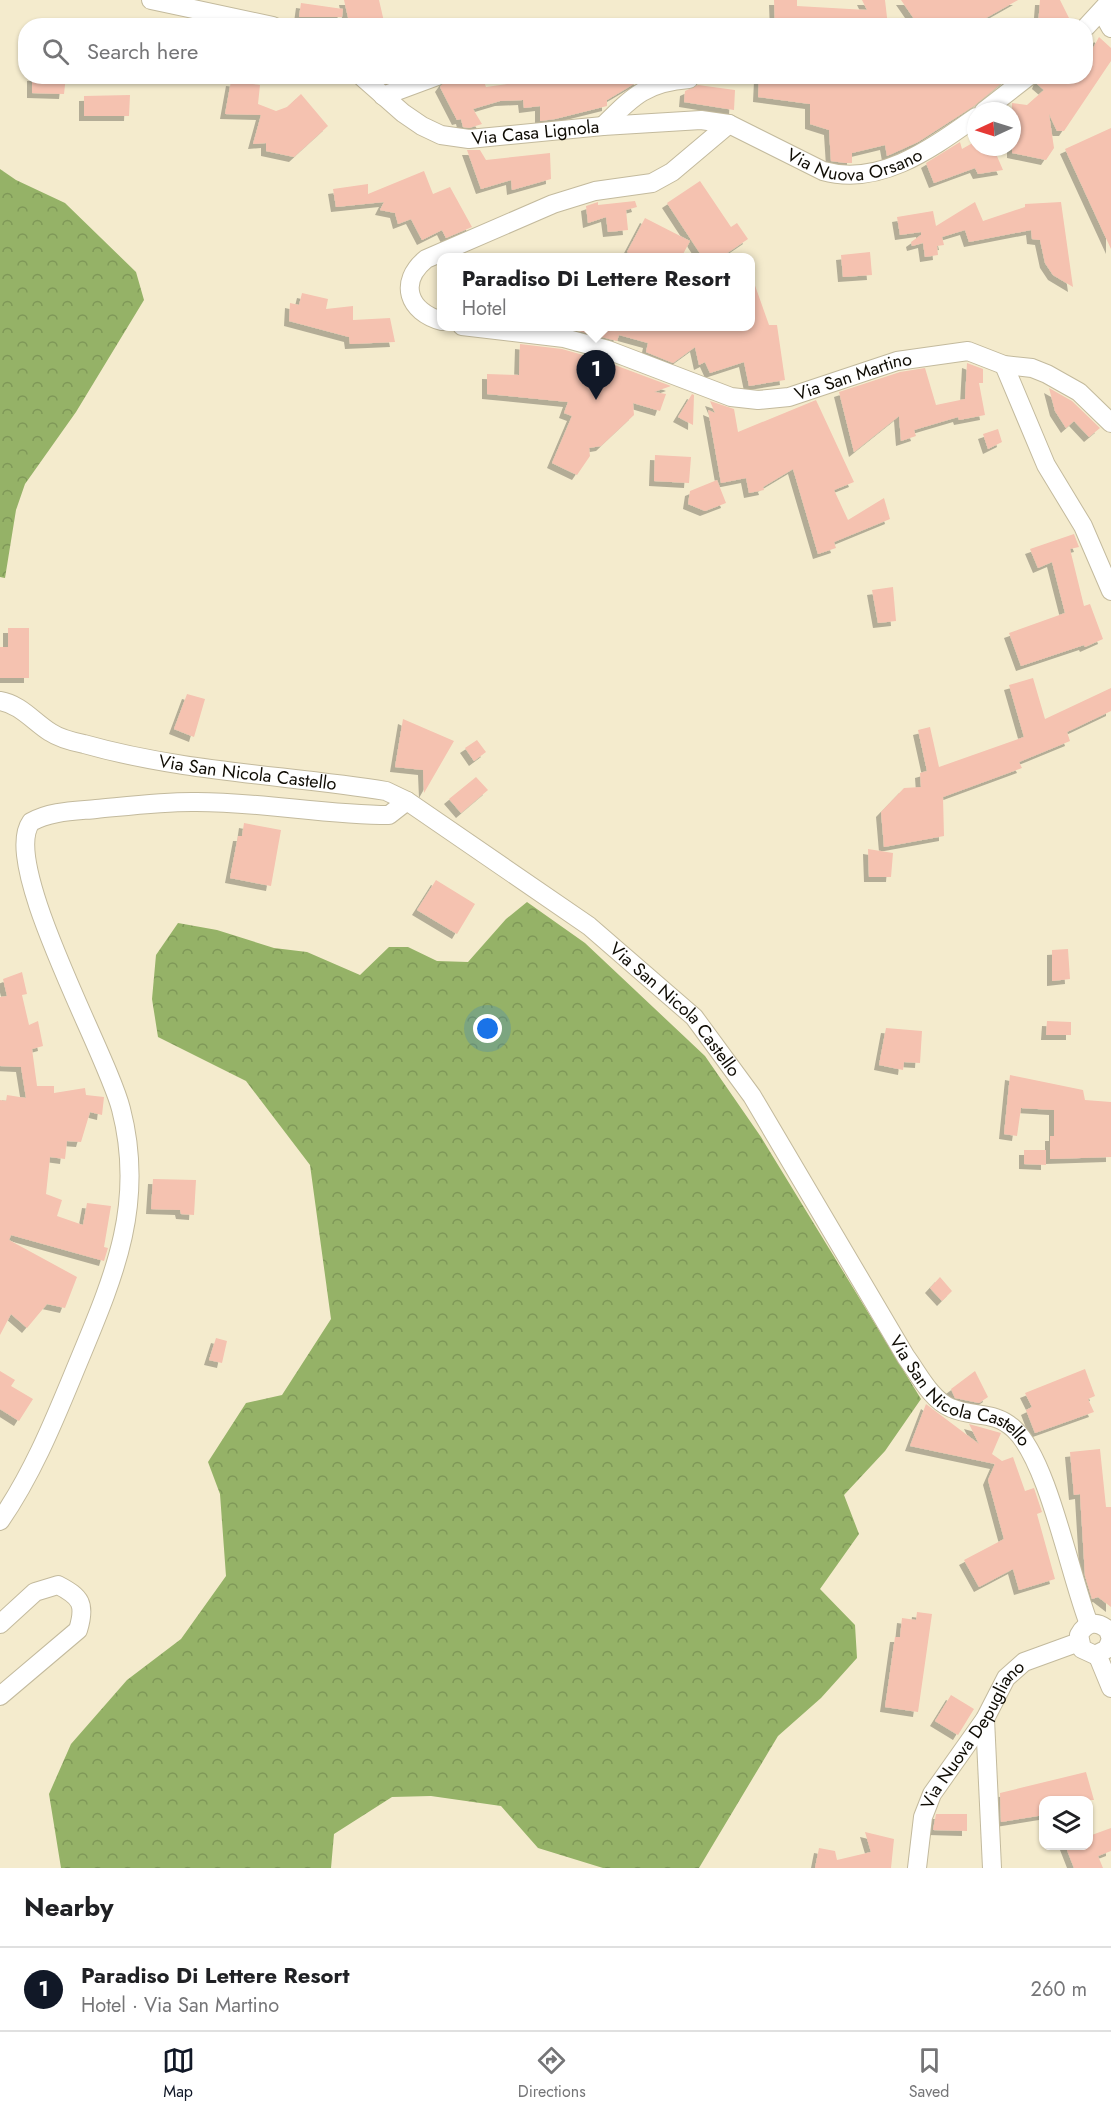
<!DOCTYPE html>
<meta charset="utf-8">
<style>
:root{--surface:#fff;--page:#f6f6f6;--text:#202124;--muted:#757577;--line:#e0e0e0;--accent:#111827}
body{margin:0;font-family:Jost,sans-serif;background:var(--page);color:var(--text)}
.controls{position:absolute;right:18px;bottom:18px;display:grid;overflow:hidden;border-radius:12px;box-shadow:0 2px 4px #0004}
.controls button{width:54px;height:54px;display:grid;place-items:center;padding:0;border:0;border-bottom:2px solid var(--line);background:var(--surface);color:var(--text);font:30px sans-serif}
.compass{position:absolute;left:967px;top:102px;width:54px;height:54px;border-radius:50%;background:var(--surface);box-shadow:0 2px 4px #0004;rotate:266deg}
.you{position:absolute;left:488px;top:1029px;width:21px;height:21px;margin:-15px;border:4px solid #fff;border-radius:50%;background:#1a73e8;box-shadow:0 0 0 9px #1a73e833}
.badge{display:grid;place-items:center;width:39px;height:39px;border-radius:50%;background:var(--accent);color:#fff;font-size:20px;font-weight:700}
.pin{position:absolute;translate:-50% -50px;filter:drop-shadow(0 2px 3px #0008)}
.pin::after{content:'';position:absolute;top:32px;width:21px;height:18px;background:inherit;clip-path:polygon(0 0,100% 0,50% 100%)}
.popup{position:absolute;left:437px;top:253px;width:318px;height:78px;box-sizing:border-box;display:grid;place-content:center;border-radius:12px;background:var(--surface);filter:drop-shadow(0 2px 4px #0005);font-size:20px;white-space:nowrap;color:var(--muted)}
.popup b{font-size:22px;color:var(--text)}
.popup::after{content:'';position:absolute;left:50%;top:100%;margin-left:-12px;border:12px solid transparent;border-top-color:var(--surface)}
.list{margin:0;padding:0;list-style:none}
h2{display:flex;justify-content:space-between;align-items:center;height:78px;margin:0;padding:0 24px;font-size:26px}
h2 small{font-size:20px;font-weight:400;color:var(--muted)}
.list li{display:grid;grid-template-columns:39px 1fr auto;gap:18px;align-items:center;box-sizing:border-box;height:84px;padding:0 24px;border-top:2px solid var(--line)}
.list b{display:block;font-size:22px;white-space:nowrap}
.list p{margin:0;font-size:20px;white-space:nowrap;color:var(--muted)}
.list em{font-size:20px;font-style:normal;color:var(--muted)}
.icon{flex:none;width:33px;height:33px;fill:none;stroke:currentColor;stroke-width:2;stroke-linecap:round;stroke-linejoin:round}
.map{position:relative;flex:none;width:1111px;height:1868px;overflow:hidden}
.search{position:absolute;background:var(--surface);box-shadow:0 2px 4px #0004;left:18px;right:18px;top:18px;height:66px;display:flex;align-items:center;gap:15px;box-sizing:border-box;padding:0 21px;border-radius:24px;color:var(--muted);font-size:22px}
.sheet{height:162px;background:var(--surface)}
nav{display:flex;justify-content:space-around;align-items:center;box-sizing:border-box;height:84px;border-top:2px solid var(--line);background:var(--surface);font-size:16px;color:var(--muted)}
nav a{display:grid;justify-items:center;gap:3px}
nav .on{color:var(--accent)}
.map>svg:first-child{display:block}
.forest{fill:url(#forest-crowns)}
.building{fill:#f5c2b0;filter:url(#shadow)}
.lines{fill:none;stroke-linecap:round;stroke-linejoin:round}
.minor-casing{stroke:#c3ba9d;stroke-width:20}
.minor{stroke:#fff;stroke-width:18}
.labels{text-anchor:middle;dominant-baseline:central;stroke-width:5;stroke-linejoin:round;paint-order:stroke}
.street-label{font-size:18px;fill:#0f0c04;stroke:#fef8e6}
</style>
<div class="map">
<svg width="1111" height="1868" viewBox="0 0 1111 1868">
<defs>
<pattern id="forest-crowns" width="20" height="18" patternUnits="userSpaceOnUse" patternTransform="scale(1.5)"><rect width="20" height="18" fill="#95b267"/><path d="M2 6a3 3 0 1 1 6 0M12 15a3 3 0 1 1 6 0" fill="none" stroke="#7f9858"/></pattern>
<filter id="shadow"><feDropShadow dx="-5" dy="5" stdDeviation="0" flood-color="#0004"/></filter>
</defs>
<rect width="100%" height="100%" fill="#f4ebcd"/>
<path class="forest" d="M0 169 16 180 65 203 136 272 144 300 76 412 25 484 16 510 5 578 0 577Z
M527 902 585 943 705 1056 761 1137 921 1399 885 1451 844 1495 859 1534 820 1589 855 1625 857 1658 821 1698 778 1736 699 1868H603L538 1848 501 1806 431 1796 392 1797 334 1834 331 1868H61L49 1794 71 1744 127 1680 181 1639 226 1576 220 1494 208 1462 246 1403 282 1395 331 1319 310 1165 246 1081 158 1037 152 999 156 955 178 923 217 930 274 948 307 952 360 975 389 947H408L437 961 468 962 506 919Z"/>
<path class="building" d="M344 0H379L385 26H350Z
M774 0H797V6L867 10 862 0H885L888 26H775Z
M901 0H1018L986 18 990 26H919Z
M1040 0H1060L1073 26H1038Z
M301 3 343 9 342 17H299Z
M1099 37 1111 48V61L1064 131H1057L1049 114 1054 148 1046 160 1012 153V103L1027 105 1044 90 1037 84 1040 76H1086V61Z
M32 76H66L64 94 32 93Z
M448 76H482L486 87 522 82V76H638L639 81 607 100V106L555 119 540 121V106L524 108 523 100 500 101 473 109 482 124 469 128 463 127 461 119 457 120 440 87Z
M759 76H958L961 84 982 76H1010L974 106 918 142 887 156 885 145 852 153V163H845L831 161 829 130 810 124V104L758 97Z
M231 81 260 85 258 104 276 111 287 107 301 94 328 126 294 157 266 151V143L253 144 261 115 225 114Z
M698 85 735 90 734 110 684 102 685 91Z
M130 95 129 116H84V96Z
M1111 128V249L1065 149Z
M976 141V147H993L1003 170 978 174 975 168 934 183 926 163 960 142 962 149Z
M467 150H480L486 160 550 153 551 179 512 190 511 180 481 189Z
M424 171 433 194 450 187 472 227 446 238 442 230 422 240 411 219 398 224 395 213 380 210 384 202 336 207 333 189 368 184V194Z
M700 181 731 227 737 223 748 239 720 258H703L667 203Z
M635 201 637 207 626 210 628 230 608 232 606 217 588 223 586 206 598 202V205Z
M975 202 983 221 1025 207V204L1061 202 1073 287 1053 275 1045 263 1040 240 1032 239 1031 230 969 242 965 230 942 237 944 245 937 246 938 255 925 257 923 243 912 246 911 242 921 235V232L900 235 897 217 933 211 936 226Z
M645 218 690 241 681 258H637L627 252Z
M870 252 872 275 843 277 841 255Z
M752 277 769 325H777L785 380 749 386 744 362 710 373 705 362 699 365 695 347 673 363 646 352 648 343 619 335 617 341 563 327H750Z
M302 293 328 299 326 309 353 306V320L390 318 395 342 350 344 349 337 289 321 290 303 299 305Z
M520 344 562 349 604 361 671 386 654 392 666 394 660 411 633 403 634 415 601 446 589 448 590 456 577 475 552 463 572 416 564 413 568 402 487 394V374L519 375Z
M967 363 983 369V383H979L985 415 959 420 958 417 914 430 916 436 901 441 899 416 854 452 839 392 900 372 925 368 936 405 965 399Z
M1049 388 1072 401 1100 428 1089 437 1074 421 1066 428 1055 411Z
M692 394 694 395 693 425 678 417Z
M816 400 854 482 834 490 848 520 884 498 890 519 834 542 836 548 818 554 793 469 763 487 764 490 749 493 746 478 721 483 708 410 715 413 710 401 734 409 738 432Z
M998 429 1002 442 988 449 983 434Z
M655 455 691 457 689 483 654 481Z
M717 480 726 503 705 511 688 504 690 491Z
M1074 534 1079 547 1070 549 1084 606 1090 604 1103 639 1085 647 1084 645 1021 666 1009 633 1065 613 1052 562 1038 568 1030 549Z
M893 587 896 621 878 623 872 590Z
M8 628H29V678H0V647H8Z
M1033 678 1045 719 1111 688V711L1067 732 1070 741 1019 762 1022 768 943 797 944 836 884 847 881 812 904 788 921 787 920 773 927 771 918 730 930 727 939 767 1024 737 1009 685Z
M187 694 205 699 194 737 174 729Z
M403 719 454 741 424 793 423 770 395 767Z
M477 740 486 752 474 761 465 748Z
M476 777 488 790 461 813 449 799Z
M244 823 281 830 271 886 230 878 238 836H242Z
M868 849 893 853 891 877H869Z
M436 880 475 904 457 934 417 910Z
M1068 949 1070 979 1052 981V950Z
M22 972 27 994 22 995 29 1025 38 1021 43 1046 32 1049 37 1086H54V1093L85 1088 86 1095 104 1097 102 1115 90 1112 81 1142 67 1141 65 1159 50 1157 46 1194 62 1200 57 1216 83 1225 87 1203 111 1206 104 1247 108 1248 104 1261 11 1235 9 1240 77 1277 65 1308 47 1304 27 1328 11 1314 0 1335V1100L6 1101 7 1095 26 1098 21 1067 0 1066V997L7 996 3 979Z
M1047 1021 1071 1022V1035H1046Z
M886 1028 922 1031 920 1063 904 1062 903 1070 879 1065Z
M1010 1075 1083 1090 1085 1100 1111 1102V1157L1050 1159V1136H1054V1110L1021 1108 1017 1136 1004 1134Z
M1024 1150H1046V1165L1024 1164Z
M153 1179 196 1180 194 1215 181 1214 180 1210 151 1209Z
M940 1277 952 1291 942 1301 930 1288Z
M216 1338 227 1341 222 1363 209 1360Z
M1085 1369 1095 1396 1088 1399 1094 1412 1035 1433 1026 1410 1032 1407 1025 1393Z
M0 1371 15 1380 11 1386 33 1399 19 1421 0 1409Z
M975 1371 988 1397 979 1403 955 1398 951 1389Z
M926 1404 979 1444 969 1424 1001 1433 992 1454 1002 1461 1013 1457 1025 1491 1034 1488 1042 1512 1037 1514 1055 1579 1019 1590 1013 1569 979 1587 964 1560 1004 1539 988 1480 995 1464 910 1446Z
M1100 1449 1106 1507H1111V1607L1098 1597 1092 1599 1085 1576 1080 1494 1074 1495 1070 1452Z
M917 1612 932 1614 918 1712 885 1707 895 1637H900L902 1618 916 1620Z
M951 1695 974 1709 958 1735 935 1721Z
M1086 1772 1094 1800H1044V1815L1001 1822 1000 1793Z
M936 1814H967V1831L933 1830Z
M1111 1828V1851L1098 1856 1103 1868H1074L1065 1845H1089V1836Z
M865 1832 894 1839 891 1868H815L819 1848 835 1851 837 1860 871 1852Z"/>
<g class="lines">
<defs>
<g id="minor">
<path d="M151 0 273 26"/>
<path d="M1102 12 1111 28"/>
<path d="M1086 27 1111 0"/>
<path id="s1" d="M361 76 403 113 422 126 441 135 469 139 603 126 701 120 729 124 823 171C880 187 932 148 976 117"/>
<path d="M383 96 437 76"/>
<path d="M984 111 1029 76"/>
<path d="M603 126C632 97 646 82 689 79V76"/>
<path d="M442 321C408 312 398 282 426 259L553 204 595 191 652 183 672 172 729 124"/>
<path id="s2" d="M462 326 564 338 608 350 731 397 758 400 789 397 897 361 968 351 1004 365 1032 368 1047 374 1079 392 1111 423"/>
<path d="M1004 365 1046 465 1083 526 1111 591"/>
<path id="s3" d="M0 701C20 704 34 722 50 732 59 738 74 742 84 744 183 772 286 775 386 791L407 801 589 926 694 1017 752 1096 906 1357C918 1373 931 1400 951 1408 973 1418 994 1410 1014 1429 1048 1460 1070 1576 1089 1624"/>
<path d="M0 1521C31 1476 52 1426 73 1375 110 1285 147 1209 121 1109 107 1053 0 865 31 822 50 811 75 811 96 809 128 806 160 802 192 802 258 801 323 815 389 815L407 801"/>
<path d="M0 1624 35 1592 58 1585C81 1597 86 1604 78 1630L0 1696"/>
<path d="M1111 1639 1108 1630C1097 1620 1086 1622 1079 1635L1082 1649 1095 1655 1107 1649 1111 1639"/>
<path d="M1097 1654 1111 1688"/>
<path d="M985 1719 992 1868"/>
<path id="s4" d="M917 1868 923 1817 932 1794 985 1719 1006 1678 1024 1662 1079 1642"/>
</g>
</defs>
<use href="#minor" class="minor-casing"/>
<use href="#minor" class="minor"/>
</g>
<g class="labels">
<g class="street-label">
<text stroke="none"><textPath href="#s1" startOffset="195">Via Casa Lignola</textPath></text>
<text stroke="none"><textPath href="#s1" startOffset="526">Via Nuova Orsano</textPath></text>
<text stroke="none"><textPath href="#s2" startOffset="406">Via San Martino</textPath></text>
<text stroke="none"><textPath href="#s3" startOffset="262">Via San Nicola Castello</textPath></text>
<text stroke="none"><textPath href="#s3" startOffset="766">Via San Nicola Castello</textPath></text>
<text stroke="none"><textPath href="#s3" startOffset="1252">Via San Nicola Castello</textPath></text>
<text stroke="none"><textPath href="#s4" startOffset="148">Via Nuova Depugliano</textPath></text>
</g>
</g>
</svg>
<div class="controls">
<button><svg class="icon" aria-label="layers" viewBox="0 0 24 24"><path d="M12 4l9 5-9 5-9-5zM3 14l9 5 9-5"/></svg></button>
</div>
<svg class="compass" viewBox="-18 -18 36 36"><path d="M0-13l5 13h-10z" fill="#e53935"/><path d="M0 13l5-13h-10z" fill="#757577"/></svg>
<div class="you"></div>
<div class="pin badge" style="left:596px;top:400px">1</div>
<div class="popup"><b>Paradiso Di Lettere Resort</b>Hotel</div>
<div class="search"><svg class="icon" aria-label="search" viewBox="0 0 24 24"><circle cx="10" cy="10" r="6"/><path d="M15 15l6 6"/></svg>Search here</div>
</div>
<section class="sheet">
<h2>Nearby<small></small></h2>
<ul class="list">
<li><span class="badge">1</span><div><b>Paradiso Di Lettere Resort</b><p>Hotel · Via San Martino</p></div><em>260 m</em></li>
</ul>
</section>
<nav>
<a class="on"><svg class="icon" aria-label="map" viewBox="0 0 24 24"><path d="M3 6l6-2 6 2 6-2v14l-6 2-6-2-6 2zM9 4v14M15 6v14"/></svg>Map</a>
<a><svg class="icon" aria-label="directions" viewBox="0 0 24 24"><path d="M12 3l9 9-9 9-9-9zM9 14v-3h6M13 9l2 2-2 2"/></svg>Directions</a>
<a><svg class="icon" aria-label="saved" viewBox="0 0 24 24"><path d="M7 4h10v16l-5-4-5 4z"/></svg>Saved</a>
</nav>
